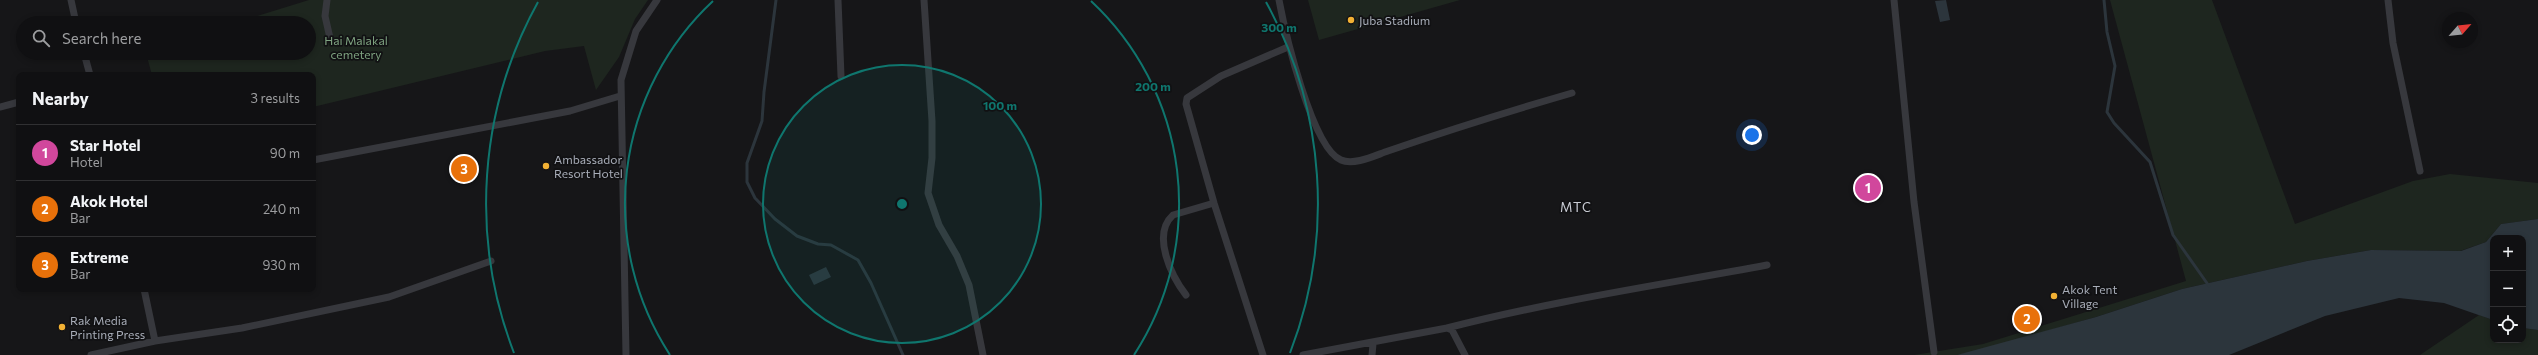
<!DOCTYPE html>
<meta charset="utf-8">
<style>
:root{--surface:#101012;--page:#1e1e20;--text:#f1f3f6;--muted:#9c9d9f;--line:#303032;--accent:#0f766e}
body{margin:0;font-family:Commissioner,sans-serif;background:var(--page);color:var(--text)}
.controls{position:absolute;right:12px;bottom:12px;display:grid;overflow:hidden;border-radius:8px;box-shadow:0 2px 6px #0003}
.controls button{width:36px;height:36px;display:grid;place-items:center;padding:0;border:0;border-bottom:1px solid var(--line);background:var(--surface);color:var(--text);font:20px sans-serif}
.compass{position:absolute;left:2442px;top:12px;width:36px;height:36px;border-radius:50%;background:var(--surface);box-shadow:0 2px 6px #0003;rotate:62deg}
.you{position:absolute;left:1752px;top:135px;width:14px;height:14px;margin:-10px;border:3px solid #fff;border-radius:50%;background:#1a73e8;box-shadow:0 0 0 6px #1a73e833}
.badge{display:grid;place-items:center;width:26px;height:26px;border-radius:50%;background:var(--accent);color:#fff;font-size:13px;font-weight:700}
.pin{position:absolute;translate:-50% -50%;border:2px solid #fff;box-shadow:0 1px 4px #0006}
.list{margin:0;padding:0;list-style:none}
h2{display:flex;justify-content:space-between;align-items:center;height:52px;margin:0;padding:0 16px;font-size:17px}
h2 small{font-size:13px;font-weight:400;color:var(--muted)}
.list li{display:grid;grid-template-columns:26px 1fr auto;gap:12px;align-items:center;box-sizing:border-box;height:56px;padding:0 16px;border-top:1px solid var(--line)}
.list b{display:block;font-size:15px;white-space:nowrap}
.list p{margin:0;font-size:13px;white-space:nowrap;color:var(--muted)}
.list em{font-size:13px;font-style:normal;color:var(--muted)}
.icon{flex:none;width:22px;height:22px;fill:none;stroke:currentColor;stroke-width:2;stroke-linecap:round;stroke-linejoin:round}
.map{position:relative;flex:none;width:2538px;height:355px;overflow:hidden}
.search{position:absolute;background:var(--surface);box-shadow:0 2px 6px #0003;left:16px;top:16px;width:300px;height:44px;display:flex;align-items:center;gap:10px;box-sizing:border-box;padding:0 14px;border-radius:22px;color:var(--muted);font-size:15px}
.panel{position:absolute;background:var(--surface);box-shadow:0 2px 6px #0003;left:16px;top:72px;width:300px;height:220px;border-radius:8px}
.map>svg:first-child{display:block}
.green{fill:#1e261f}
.water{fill:#2c353c}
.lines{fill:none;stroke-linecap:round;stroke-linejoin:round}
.stream{stroke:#2c353c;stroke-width:3}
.minor{stroke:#37383d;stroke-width:7}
.ring{fill:none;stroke:#0f766e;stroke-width:2}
.poi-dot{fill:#f2b134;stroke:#111113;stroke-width:1.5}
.labels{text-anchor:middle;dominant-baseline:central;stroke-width:3.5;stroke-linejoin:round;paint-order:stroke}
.poi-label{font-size:12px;fill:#a8adb8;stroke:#111113;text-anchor:start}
.park-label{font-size:12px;fill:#7fa381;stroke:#111113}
.neighbourhood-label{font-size:13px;letter-spacing:1px;fill:#c9ccd4;stroke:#111113}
.centre{fill:#0f766e;stroke:#111113;stroke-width:2}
.ring-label{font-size:12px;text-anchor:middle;font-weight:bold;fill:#0f766e;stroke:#111113;stroke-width:3.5;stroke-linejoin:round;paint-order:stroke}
</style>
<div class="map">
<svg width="2538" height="355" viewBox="0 0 2538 355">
<rect width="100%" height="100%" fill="#161618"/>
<path class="green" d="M309 0H648L635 19 619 57 596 90 584 46 545 51 313 107V75H152L146 53H309V23H235Z
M1308 0H1460L1319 40Z
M2110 0H2212L2295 224 2413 181 2450 174 2538 183V219L2501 224 2486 242 2460 251 2371 250 2307 261 2182 289 2096 317 1973 352 1957 355H1914L1983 344 2186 281Z
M2479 315 2493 320V340H2523V328L2538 330V355H2420Z"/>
<path class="water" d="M1946 0 1950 20 1940 22 1935 1Z
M2538 219V330L2523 328V238H2493V320L2444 303 2399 298 2325 316 2229 355H1957L2096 317 2182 289 2307 261 2371 250 2461 251 2486 242 2501 224Z
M826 267 831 277 814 285 809 275Z"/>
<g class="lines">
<path class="stream" d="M776 0 764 92 762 121 747 163V182L755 198 775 219 797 236 818 244 831 245 858 260 871 283 903 355
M2104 0 2107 32 2115 66 2107 112 2114 123 2150 162 2173 235 2209 286"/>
<path class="minor" d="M71 0 76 23
M327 0 325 16 330 38
M838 0 841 76
M924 0 932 121V158L928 193 939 225 957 256 969 285 983 355
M1279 0C1285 32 1312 148 1341 160 1354 166 1376 155 1388 151 1449 130 1510 111 1572 93
M1894 0 1914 202 1934 352
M2388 0 2393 43 2420 171
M84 53 90 75
M0 107 19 102
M313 160 570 111 620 96
M144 289 155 341
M1186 295C1172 277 1151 235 1173 215L1214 203
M1447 328C1552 301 1660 285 1767 265
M91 355 155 341 242 328 389 297 491 261
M626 355 621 80 636 31 657 0
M1263 355 1214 203 1186 104 1187 98 1221 76 1288 47
M1303 355 1447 328 1452 330 1465 355
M1372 355 1373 344"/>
</g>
<circle cx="902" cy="204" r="139" fill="#0f766e" fill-opacity=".12"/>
<g class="ring">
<circle cx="902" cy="204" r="139"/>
<path d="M670 355A277 277 0 0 1 713 1M1091 1A277 277 0 0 1 1134 355"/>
<path d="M514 353A416 416 0 0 1 538 2M1266 2A416 416 0 0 1 1290 353"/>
</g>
<g class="poi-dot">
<circle cx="1351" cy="20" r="4"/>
<circle cx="546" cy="166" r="4"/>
<circle cx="2054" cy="296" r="4"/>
<circle cx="62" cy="327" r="4"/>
</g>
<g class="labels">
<g class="poi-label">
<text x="1359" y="20">Juba Stadium</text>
<text x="554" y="159">Ambassador<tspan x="554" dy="14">Resort Hotel</tspan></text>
<text x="2062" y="289">Akok Tent<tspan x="2062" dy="14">Village</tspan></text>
<text x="70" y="320">Rak Media<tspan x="70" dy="14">Printing Press</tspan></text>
</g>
<g class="park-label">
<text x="356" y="40">Hai Malakal<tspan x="356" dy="14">cemetery</tspan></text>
</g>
<g class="neighbourhood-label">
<text x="1576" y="207">MTC</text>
</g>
</g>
<circle cx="902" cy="204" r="6" class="centre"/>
<g class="ring-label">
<text x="1279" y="32">300 m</text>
<text x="1153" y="91">200 m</text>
<text x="1000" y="110">100 m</text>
</g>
</svg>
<div class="controls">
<button>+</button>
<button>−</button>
<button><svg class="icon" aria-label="locate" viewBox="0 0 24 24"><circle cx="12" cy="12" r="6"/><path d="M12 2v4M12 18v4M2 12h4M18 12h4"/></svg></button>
</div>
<svg class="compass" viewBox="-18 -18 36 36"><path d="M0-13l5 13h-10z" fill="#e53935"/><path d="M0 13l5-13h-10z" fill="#9c9d9f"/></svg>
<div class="you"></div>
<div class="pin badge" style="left:1868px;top:188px;background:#d1479c">1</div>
<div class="pin badge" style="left:2027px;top:319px;background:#e8710a">2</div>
<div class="pin badge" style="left:464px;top:169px;background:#e8710a">3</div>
<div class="search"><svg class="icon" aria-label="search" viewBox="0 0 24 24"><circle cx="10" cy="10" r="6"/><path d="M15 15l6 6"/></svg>Search here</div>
<section class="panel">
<h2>Nearby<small>3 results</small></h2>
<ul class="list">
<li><span class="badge" style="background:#d1479c">1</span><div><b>Star Hotel</b><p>Hotel</p></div><em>90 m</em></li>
<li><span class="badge" style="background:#e8710a">2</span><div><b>Akok Hotel</b><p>Bar</p></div><em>240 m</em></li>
<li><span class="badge" style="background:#e8710a">3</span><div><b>Extreme</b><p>Bar</p></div><em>930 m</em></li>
</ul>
</section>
</div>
